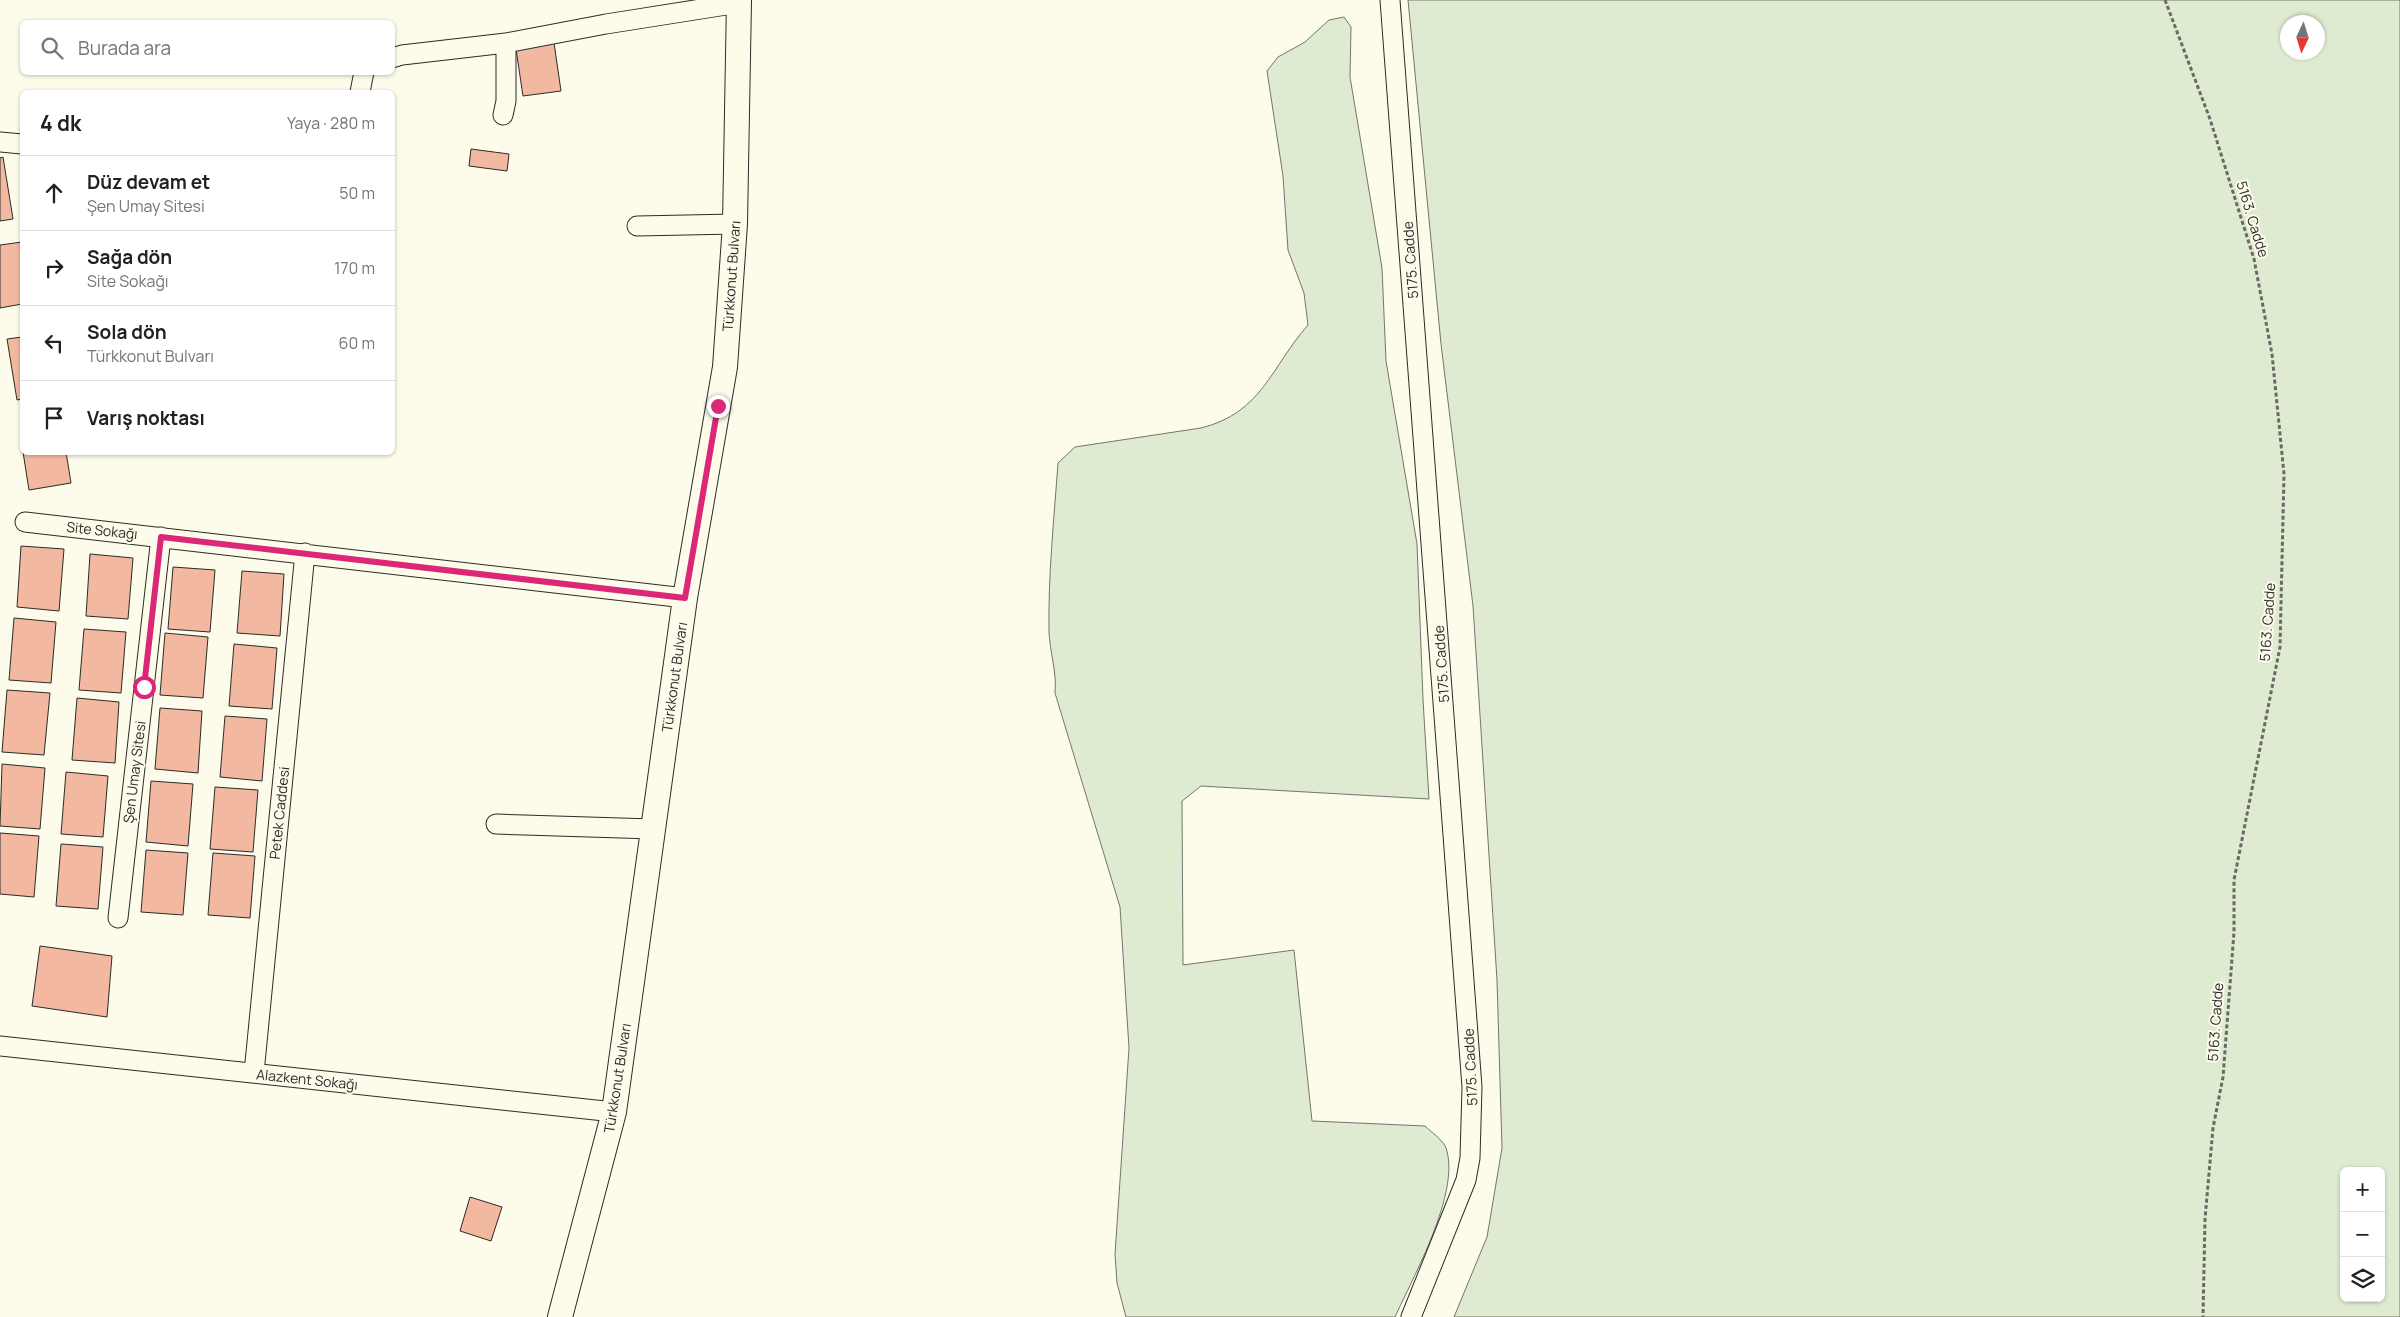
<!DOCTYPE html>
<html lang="tr">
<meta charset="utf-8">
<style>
:root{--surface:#fff;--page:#f6f6f6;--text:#202124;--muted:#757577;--line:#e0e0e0}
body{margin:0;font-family:Manrope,sans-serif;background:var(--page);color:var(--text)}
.controls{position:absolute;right:15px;bottom:15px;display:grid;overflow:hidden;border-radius:8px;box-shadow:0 1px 4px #0004}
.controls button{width:45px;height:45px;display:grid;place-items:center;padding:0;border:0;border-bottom:1px solid var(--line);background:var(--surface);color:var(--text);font:25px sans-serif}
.compass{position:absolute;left:2280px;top:15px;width:45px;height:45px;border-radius:50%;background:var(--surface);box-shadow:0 1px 4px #0004;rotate:184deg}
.stop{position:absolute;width:15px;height:15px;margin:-11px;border:4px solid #db2777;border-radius:50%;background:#fff}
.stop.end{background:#db2777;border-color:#fff;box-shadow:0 1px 5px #0008}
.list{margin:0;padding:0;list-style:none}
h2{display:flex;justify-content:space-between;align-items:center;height:65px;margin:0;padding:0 20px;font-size:21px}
h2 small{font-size:16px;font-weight:400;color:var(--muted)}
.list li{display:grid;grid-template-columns:32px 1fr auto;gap:15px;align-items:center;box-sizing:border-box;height:75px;padding:0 20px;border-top:1px solid var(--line)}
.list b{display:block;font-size:19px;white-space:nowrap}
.list p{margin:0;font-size:16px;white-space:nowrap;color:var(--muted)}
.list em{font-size:16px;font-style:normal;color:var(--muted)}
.icon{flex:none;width:28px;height:28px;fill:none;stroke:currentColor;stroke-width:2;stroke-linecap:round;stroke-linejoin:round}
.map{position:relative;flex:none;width:2400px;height:1317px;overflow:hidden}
.search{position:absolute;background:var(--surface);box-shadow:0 1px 4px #0004;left:20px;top:20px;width:375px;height:55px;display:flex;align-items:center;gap:12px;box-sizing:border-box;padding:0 18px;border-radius:8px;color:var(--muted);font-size:19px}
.panel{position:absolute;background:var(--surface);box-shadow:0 1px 4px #0004;left:20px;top:90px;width:375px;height:365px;border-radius:8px}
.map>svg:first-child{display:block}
.green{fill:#deebd1;stroke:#74746e;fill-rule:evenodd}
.building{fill:#f2b8a0;stroke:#2b2b2b}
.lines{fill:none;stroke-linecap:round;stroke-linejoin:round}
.minor-casing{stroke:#2b2b2b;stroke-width:21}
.tertiary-casing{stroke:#2b2b2b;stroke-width:26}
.path{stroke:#6a6964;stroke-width:3;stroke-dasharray:4 2.5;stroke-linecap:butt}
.minor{stroke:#fdfbea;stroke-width:19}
.tertiary{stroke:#fdfbea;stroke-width:24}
.route{stroke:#db2777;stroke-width:6}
.labels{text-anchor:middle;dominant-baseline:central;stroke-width:4;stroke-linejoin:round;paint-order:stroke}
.street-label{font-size:14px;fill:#2b2b2b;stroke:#fdfbea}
</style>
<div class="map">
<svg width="2400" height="1317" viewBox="0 0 2400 1317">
<rect width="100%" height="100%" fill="#fdfbea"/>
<path class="green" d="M1408 0H2400V1317H1454L1487 1237 1502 1148 1497 980 1473 606 1441 344ZM2288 22H2318V52H2288ZM2344 1171H2381V1298H2344Z
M1344 17 1351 27 1350 77 1382 268 1386 361 1417 544 1423 700 1429 799 1201 786 1182 801 1183 965 1294 950 1312 1121 1425 1126C1431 1132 1443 1140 1446 1148 1461 1192 1413 1277 1395 1317H1126L1117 1283 1115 1254 1129 1048 1120 907 1055 693C1057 672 1050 653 1049 632 1048 576 1054 519 1058 463L1075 447 1201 428C1262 413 1271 367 1308 325L1304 293 1288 250 1283 176 1267 71 1278 57 1305 42 1329 20Z"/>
<path class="building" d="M554 43 561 91 523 96 516 49Z
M471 149 509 154 507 171 469 166Z
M3 157 13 219 0 221V158Z
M22 242V304L0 308V245Z
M22 337V399L17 400 7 339Z
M23 452H66L71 483 29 490Z
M21 546 64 549 59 611 17 607Z
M90 554 133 558 128 619 86 616Z
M173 567 215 570 210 632 168 629Z
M242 571 284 574 280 636 237 633Z
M14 618 56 622 51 683 9 680Z
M84 629 126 632 121 693 79 690Z
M165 633 208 637 203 698 160 695Z
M234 644 277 648 272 709 229 706Z
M7 690 50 693 44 755 2 752Z
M77 698 119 702 115 763 72 760Z
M160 708 202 711 198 773 155 769Z
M225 716 267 719 262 781 220 777Z
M2 764 45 768 40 829 0 826Z
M66 772 108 776 103 837 61 834Z
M151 781 193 784 188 846 146 842Z
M215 787 258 790 253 852 210 849Z
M0 833 39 836 34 897 0 894Z
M61 844 103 847 98 909 56 906Z
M146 850 188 853 183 915 141 912Z
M213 853 255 856 250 918 208 915Z
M40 946 112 956 107 1017 32 1006Z
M470 1197 502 1207 491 1241 460 1231Z"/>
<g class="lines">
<defs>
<path id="minor" d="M1390 0 1472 1087 1470 1158 1466 1180 1411 1317
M392 58 402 55 506 43
M360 92 364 72
M503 115 506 101V43L606 24 739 3
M0 142 22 144
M637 226 735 224
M25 522 685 598
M496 824 653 829
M118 918 161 537
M0 1046 614 1112
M254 1073 305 553"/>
<path id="tertiary" d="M560 1317 614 1112 685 598 725 367 735 224 739 0"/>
</defs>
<use href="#minor" class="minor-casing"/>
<use href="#tertiary" class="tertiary-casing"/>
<path class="path" d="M2165 0 2210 119 2254 259 2272 354 2284 474 2280 647 2234 880V932L2223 1077 2213 1128 2205 1219 2203 1317"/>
<use href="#minor" class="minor"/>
<use href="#tertiary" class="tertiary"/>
</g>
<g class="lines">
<path class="route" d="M144 687 161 537 685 598 718 406"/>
</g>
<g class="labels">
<g class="street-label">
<text transform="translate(2253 219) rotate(73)">5163. Cadde</text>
<text transform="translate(1410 260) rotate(-94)">5175. Cadde</text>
<text transform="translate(731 276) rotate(-86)">Türkkonut Bulvarı</text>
<text transform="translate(102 530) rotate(6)">Site Sokağı</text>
<text transform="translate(2267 622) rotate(-86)">5163. Cadde</text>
<text transform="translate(1441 664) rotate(-94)">5175. Cadde</text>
<text transform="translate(674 677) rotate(-82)">Türkkonut Bulvarı</text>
<text transform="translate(134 772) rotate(-83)">Şen Umay Sitesi</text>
<text transform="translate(279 813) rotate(-84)">Petek Caddesi</text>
<text transform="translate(2215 1022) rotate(-86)">5163. Cadde</text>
<text transform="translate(1470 1067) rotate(-93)">5175. Cadde</text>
<text transform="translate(617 1078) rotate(-81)">Türkkonut Bulvarı</text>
<text transform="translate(307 1079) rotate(6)">Alazkent Sokağı</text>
</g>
</g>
</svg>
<div class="controls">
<button>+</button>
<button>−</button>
<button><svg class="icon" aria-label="layers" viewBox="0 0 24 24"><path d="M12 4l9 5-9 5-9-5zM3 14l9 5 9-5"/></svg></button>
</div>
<svg class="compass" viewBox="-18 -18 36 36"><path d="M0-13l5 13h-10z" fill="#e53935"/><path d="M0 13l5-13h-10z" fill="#757577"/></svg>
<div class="stop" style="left:144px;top:687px"></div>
<div class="stop end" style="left:718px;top:406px"></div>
<div class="search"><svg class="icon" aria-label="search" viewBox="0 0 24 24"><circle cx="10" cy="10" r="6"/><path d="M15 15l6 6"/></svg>Burada ara</div>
<section class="panel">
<h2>4 dk<small>Yaya · 280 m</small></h2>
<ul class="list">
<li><svg class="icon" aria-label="ahead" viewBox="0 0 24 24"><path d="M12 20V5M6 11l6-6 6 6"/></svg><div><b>Düz devam et</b><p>Şen Umay Sitesi</p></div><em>50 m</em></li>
<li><svg class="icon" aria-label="right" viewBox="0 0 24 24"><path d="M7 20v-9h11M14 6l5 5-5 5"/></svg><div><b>Sağa dön</b><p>Site Sokağı</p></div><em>170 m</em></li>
<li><svg class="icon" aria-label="left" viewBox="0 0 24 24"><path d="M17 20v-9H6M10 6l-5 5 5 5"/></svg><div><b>Sola dön</b><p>Türkkonut Bulvarı</p></div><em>60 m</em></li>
<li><svg class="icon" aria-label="arrive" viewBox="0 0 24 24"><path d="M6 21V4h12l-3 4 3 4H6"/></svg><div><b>Varış noktası</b></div></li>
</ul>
</section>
</div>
